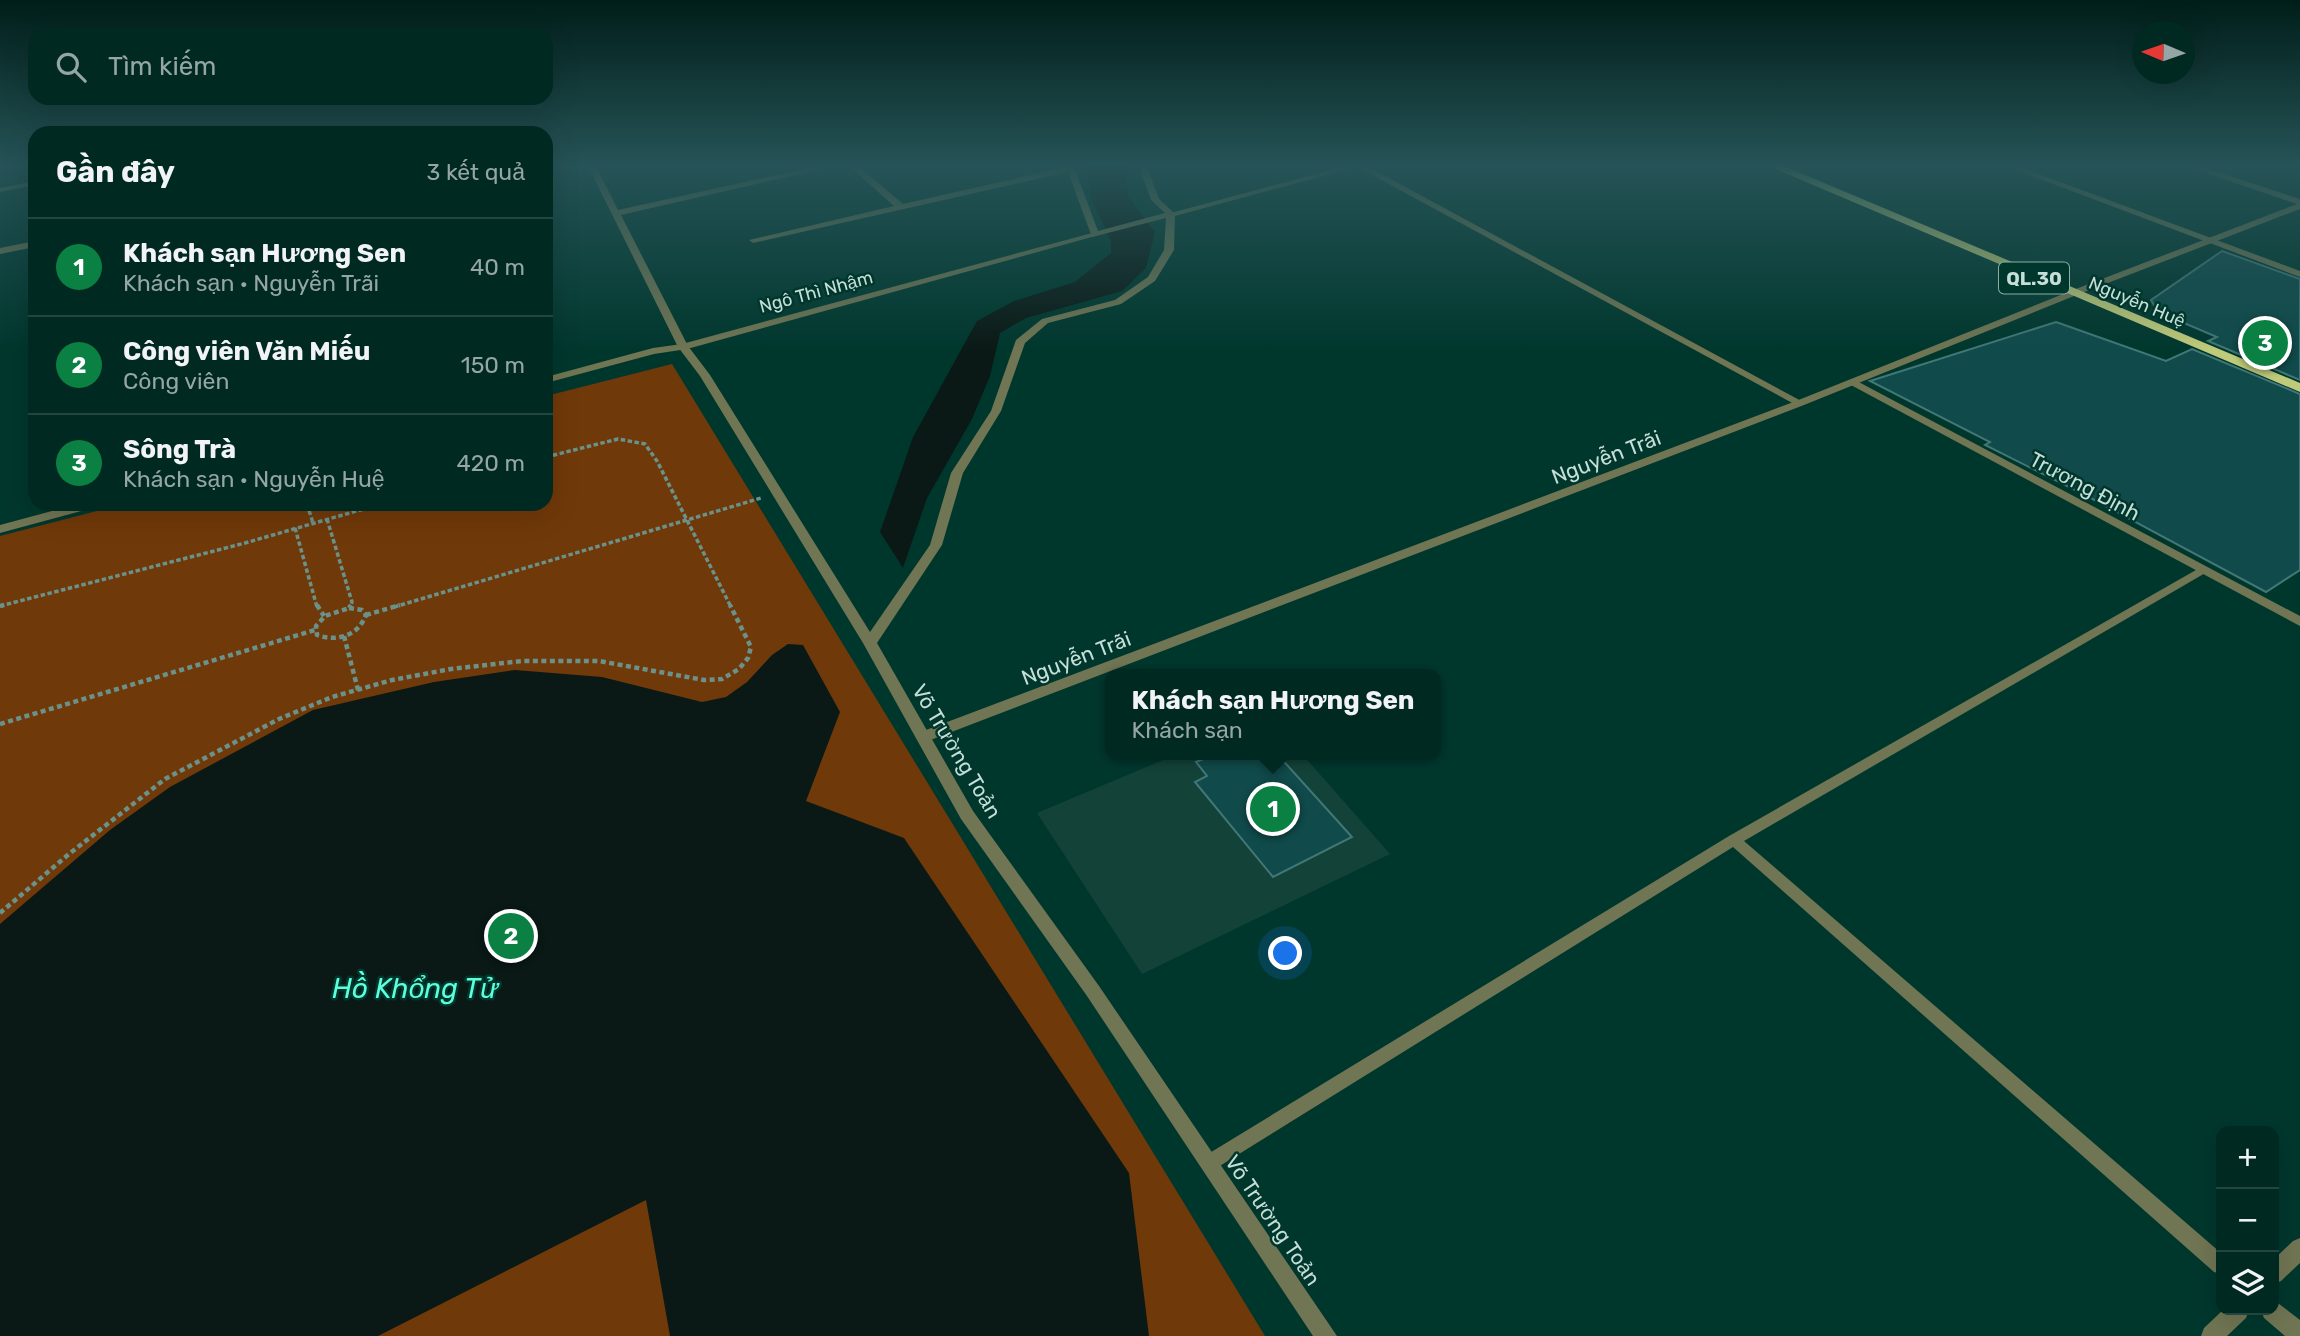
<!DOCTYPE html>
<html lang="vi">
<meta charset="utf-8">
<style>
:root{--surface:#002922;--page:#0e352f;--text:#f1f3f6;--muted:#95a6a5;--line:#224540;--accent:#0b8043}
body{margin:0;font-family:Rubik,sans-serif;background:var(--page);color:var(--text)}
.controls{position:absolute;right:21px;bottom:21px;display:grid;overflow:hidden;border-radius:14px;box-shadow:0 7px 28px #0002}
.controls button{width:63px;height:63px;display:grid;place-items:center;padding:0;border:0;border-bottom:2px solid var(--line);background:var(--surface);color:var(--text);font:35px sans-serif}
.compass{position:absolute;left:2132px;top:21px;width:63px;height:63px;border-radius:50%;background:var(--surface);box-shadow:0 7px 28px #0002;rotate:272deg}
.you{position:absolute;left:1286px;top:954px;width:24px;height:24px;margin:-18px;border:5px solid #fff;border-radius:50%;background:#1a73e8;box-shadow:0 0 0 10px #1a73e833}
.badge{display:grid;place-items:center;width:46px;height:46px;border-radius:50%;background:var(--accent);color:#fff;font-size:23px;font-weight:700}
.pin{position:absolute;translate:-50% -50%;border:4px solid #fff;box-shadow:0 2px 7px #0006}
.popup{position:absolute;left:1105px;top:669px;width:336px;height:91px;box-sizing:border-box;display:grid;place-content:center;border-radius:14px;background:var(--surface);filter:drop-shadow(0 2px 5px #0005);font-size:23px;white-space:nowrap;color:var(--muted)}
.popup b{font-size:26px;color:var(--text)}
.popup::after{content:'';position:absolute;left:50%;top:100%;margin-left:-14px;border:14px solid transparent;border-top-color:var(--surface)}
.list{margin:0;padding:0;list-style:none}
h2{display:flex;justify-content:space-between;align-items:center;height:91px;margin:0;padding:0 28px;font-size:30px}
h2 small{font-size:23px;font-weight:400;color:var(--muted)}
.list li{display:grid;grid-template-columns:46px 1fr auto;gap:21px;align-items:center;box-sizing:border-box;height:98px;padding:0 28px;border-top:2px solid var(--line)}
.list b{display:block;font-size:26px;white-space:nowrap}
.list p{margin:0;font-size:23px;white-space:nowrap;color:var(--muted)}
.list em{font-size:23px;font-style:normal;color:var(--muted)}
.icon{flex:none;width:38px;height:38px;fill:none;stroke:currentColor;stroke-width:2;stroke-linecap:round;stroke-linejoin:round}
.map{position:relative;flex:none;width:2300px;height:1336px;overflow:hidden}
.search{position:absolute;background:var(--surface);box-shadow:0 7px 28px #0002;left:28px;top:28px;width:525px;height:77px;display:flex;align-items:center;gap:18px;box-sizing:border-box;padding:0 24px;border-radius:21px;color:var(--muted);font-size:26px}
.panel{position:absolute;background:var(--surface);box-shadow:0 7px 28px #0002;left:28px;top:126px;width:525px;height:385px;border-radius:21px}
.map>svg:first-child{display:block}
.built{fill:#134239}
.green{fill:#703909}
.water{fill:#0a1915}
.building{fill:#104a4a;stroke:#417777;stroke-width:2}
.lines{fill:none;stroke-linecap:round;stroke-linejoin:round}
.path-far1{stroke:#6b928a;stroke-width:3.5;stroke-dasharray:4.5 2.5;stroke-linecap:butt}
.path{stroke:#6b928a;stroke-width:4.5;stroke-dasharray:5 3.5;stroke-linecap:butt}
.service{fill:#707553;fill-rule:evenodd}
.minor{fill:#707553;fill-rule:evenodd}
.tertiary{fill:#707553;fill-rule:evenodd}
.trunk{fill:#bfca7a;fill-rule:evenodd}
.labels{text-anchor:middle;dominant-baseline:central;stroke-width:5;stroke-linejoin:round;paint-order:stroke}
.far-street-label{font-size:18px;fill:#c5ded7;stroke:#00372d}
.shield{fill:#00372d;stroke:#8aaca4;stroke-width:2}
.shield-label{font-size:19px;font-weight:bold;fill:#c5ded7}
.street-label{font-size:21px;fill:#c5ded7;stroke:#00372d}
.near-water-label{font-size:28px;font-style:italic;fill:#5dfedb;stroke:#00372d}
</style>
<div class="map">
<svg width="2300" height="1336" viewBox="0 0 2300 1336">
<rect width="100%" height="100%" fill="#00372d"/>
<path class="built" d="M1175 755H1303L1390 854 1142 974 1037 813Z"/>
<path class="green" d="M672 364 1265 1336H0V536L124 504H546V396Z"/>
<path class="water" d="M1085 164H1126L1128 197 1155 232 1146 268 1122 291 1026 318 1000 333 990 376 972 419 927 498 903 568 880 532 913 437 977 321 1014 301 1075 282 1111 253V241L1091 198Z
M788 644 803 645 840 712 806 801 904 838 1129 1173 1149 1336H670L646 1200 378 1336H0V924L110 830 170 787 313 710 434 682 515 670 602 677 702 702 726 697 747 682 772 655Z"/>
<path class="building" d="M2222 251 2300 279V380L2208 341 2217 337 2158 312 2151 300Z
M2056 322 2166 361 2192 349 2300 394V570L2266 592 2087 496 1985 445 1990 442 1870 381Z
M1213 755H1278L1352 837 1273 877 1195 782 1207 776 1196 762Z"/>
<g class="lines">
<path class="path-far1" d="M546 457 618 439 645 444 657 461 731 607
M307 504 313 523
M327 519 352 602 350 607
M295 528 317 607
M0 606 245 543 381 504
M394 607 761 498"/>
<path class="path" d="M317 605 324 616
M0 606 4 605
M349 608 351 605
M349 608 362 610 366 615C358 636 337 642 317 635L316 626 325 616Z
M366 615 400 605
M344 636 358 690
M0 724 315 630
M0 913 69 854 165 779 279 719 332 697 392 680 451 669 522 661H599L704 680 722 679 739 669 748 658 751 647 730 605"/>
<path class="service" d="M2203 566 2207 568 2209 570 2207 572 1744 841 2221 1253V1274L2214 1272 1733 847 1215 1169 1209 1171 1203 1169 1200 1163 1203 1157 1729 836Z"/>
<path class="minor" d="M587 164H595L618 210 827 164H844L621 215 688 346 710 375 870 632 930 545 951 473 991 411 1016 340 1042 319 1115 300 1148 277 1164 250 1166 218 1092 237 1068 172 753 243 749 240 894 206 847 164H856L903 204 1066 167 1065 164H1073L1098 231 1165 213 1151 200 1138 164H1146L1159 199 1175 214 1174 250 1155 281 1121 304 1048 323 1025 343 1001 411 963 473 942 545 877 643 973 811 1099 986 1337 1336H1313L1087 996 961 819 863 643 700 376 678 347Z
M1352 164H1363L1805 403 1804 405H1796Z
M2000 164H2012L2300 271V277Z
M2180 164H2193L2300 199V205Z
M35 181V185L0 192V188Z
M35 241V247L0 254V248Z
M1853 379 2300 616V626L1849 384V380Z"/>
<path class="tertiary" d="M1353 164H1368L1171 217 1167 214Z
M2300 203V209L2074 296 1804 405 928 741H918L916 737 918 733 1796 401 2068 292Z
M1092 233 1099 235 687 349 654 354 546 383V377L653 348 682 344Z
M78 504H98L96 507 0 533V525Z
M2300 1238V1263L2281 1281 2274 1284V1259L2293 1241Z
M2274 1300 2300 1320V1336H2285L2264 1318 2261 1310H2274Z
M2223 1310H2249L2246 1318 2227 1336H2201L2204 1328Z"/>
<path class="trunk" d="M1764 164H1779L2300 383V392Z"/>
</g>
<linearGradient id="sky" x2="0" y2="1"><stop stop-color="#001e19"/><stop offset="0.47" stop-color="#265357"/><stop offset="1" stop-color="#265357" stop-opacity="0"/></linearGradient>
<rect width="2300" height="351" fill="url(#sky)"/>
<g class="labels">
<g class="far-street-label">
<text transform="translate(816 292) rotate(-15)">Ngô Thì Nhậm</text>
<text transform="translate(2137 302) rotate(23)">Nguyễn Huệ</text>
</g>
<rect class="shield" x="1999" y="262.5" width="70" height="31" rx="5"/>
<g class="shield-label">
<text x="2034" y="278">QL.30</text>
</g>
<g class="street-label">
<text transform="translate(1606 457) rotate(-21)">Nguyễn Trãi</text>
<text transform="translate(2085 486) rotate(28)">Trương Định</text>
<text transform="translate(1076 658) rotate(-21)">Nguyễn Trãi</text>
<text transform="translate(957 751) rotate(59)">Võ Trường Toản</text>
<text transform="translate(1273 1220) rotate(56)">Võ Trường Toản</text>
</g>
<g class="near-water-label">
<text x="415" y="988">Hồ Khổng Tử</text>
</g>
</g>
</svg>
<div class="controls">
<button>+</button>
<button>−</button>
<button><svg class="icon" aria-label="layers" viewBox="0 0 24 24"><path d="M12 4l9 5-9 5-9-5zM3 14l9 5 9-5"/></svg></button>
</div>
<svg class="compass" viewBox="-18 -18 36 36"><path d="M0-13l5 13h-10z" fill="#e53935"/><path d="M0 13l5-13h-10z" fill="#95a6a5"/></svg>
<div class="you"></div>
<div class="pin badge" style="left:1273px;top:809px">1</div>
<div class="popup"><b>Khách sạn Hương Sen</b>Khách sạn</div>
<div class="pin badge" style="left:511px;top:936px">2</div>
<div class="pin badge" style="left:2265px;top:343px">3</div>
<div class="search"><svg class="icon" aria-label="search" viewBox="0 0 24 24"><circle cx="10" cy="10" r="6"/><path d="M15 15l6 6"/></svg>Tìm kiếm</div>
<section class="panel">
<h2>Gần đây<small>3 kết quả</small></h2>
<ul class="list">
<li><span class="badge">1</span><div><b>Khách sạn Hương Sen</b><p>Khách sạn · Nguyễn Trãi</p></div><em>40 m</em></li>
<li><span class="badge">2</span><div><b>Công viên Văn Miếu</b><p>Công viên</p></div><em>150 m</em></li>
<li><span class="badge">3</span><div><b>Sông Trà</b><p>Khách sạn · Nguyễn Huệ</p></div><em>420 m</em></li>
</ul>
</section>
</div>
